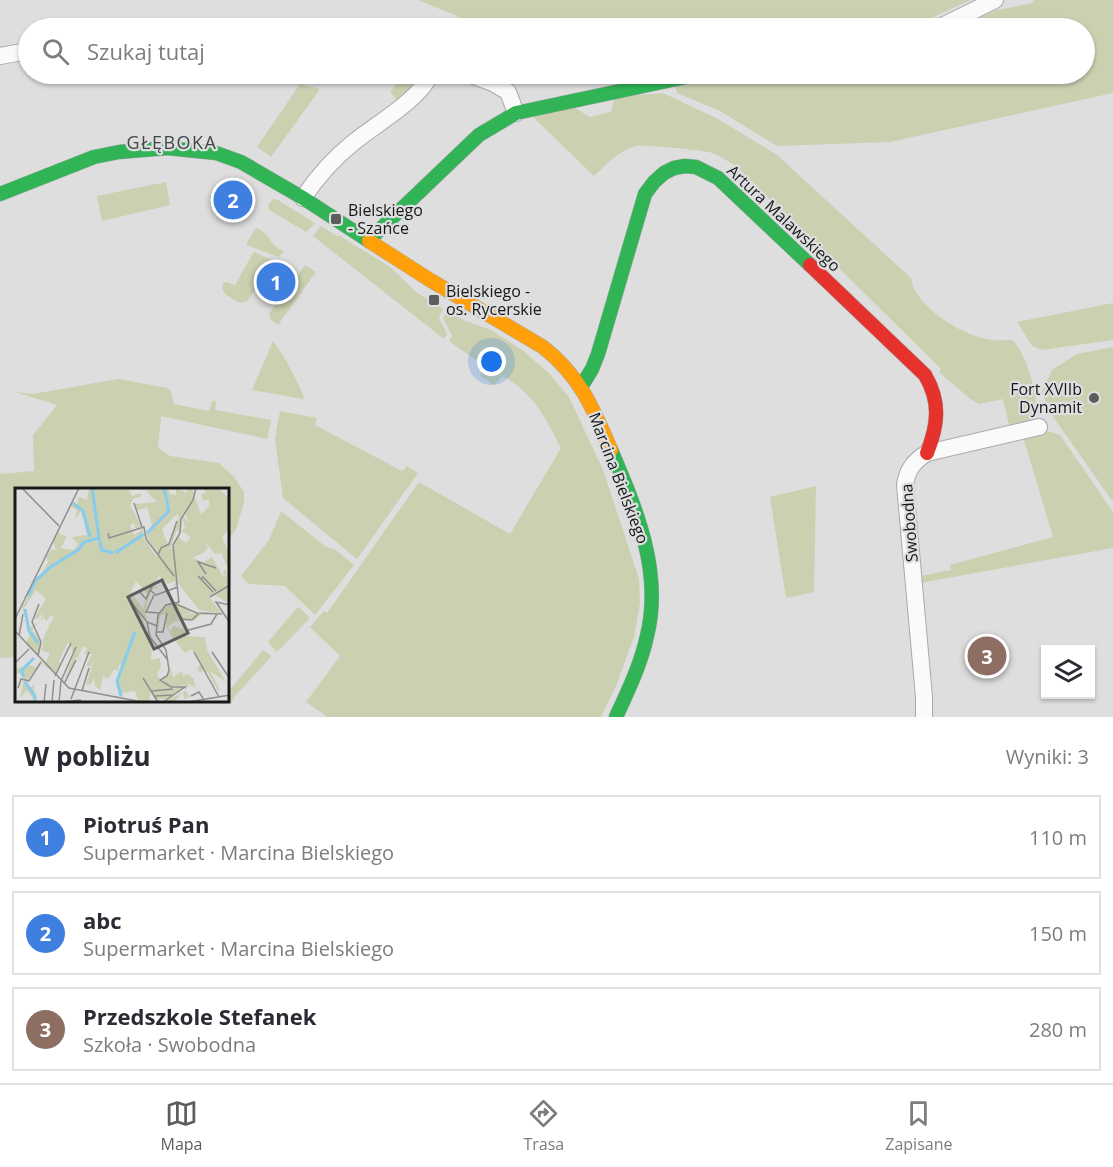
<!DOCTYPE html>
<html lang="pl">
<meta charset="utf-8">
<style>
:root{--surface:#fff;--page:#f7f7f7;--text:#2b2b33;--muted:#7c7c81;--line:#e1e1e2;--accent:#5d5d5d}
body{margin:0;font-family:"Open Sans",sans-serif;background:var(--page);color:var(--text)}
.controls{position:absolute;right:18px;bottom:18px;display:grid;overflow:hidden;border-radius:0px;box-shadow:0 2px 4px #0004}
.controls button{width:54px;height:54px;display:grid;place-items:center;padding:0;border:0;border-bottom:2px solid var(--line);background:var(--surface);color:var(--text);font:30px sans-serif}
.you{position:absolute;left:492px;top:362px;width:21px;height:21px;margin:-15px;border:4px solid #fff;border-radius:50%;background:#1a73e8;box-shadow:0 0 0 9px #1a73e833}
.badge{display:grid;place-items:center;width:39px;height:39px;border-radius:50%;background:var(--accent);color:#fff;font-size:20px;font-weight:700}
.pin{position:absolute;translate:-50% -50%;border:3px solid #fff;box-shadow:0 2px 6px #0006}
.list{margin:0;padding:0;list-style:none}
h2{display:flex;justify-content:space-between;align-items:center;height:78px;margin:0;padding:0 24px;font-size:26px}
h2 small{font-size:20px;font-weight:400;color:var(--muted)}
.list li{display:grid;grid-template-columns:39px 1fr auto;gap:18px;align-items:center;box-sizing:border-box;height:84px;margin:0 12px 12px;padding:0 12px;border:2px solid var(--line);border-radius:0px}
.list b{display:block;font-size:22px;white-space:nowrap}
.list p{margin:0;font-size:20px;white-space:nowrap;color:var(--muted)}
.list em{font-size:20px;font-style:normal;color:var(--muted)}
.icon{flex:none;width:33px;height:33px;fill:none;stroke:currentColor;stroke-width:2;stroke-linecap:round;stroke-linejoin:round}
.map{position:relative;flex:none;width:1113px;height:717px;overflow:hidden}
.search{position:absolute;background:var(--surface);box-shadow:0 2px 4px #0004;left:18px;right:18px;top:18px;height:66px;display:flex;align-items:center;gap:15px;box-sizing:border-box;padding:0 21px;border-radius:33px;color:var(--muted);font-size:22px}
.sheet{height:366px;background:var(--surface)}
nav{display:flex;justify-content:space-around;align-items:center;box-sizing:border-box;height:84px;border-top:2px solid var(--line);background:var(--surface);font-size:16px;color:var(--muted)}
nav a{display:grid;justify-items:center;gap:3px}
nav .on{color:var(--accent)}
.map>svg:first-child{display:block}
.green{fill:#cad0b0}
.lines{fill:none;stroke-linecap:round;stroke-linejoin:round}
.street-casing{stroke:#a9a9aa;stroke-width:18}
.fast-casing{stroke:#a9a9aa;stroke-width:15}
.slow-casing{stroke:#a9a9aa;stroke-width:15}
.jam-casing{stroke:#a9a9aa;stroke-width:15}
.street{stroke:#fafafa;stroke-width:16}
.fast{stroke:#30b455;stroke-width:14}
.slow{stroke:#ff9f0a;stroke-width:14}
.jam{stroke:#e5322d;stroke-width:14}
.poi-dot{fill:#5d5d5d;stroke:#dddedf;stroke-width:2}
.labels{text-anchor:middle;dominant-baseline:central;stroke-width:4.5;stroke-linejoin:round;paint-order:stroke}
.poi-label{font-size:16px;fill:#181818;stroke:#dddedf;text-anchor:start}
.street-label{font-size:16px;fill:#181818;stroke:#dddedf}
.neighbourhood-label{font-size:18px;letter-spacing:1.5px;fill:#444545;stroke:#dddedf}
.inset-river{fill:none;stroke:#85ccef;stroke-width:3}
.inset-road{fill:none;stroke:#8f8f8f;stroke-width:1.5}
.view{fill:#5d5d5d;fill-opacity:0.15;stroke:#5d5d5d;stroke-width:3}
.inset-edge{fill:none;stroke:#181818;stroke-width:3}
</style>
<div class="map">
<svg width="1113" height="717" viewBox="0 0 1113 717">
<rect width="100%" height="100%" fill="#dedede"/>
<path class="green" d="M418 0H971L908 28H486Z
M1034 0H1113V93L890 142 777 146 720 111 677 93 675 84 743 74H1084V28H951L997 10 1033 3Z
M389 74H424L422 78 397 101 390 91 397 84Z
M300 84 320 89 271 157 257 147Z
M663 93 718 119 777 155 911 278C915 307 965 338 993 340 999 341 1005 340 1012 340 1024 350 1036 387 1036 404 1036 411 1033 416 1029 422L1009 425 1003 399 979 404 969 398 939 372 941 369 737 167C729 162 721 156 712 153 702 150 645 145 636 146 619 150 606 165 594 176L531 115 573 107 590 117 611 112 615 97Z
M166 182 170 205 102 221 97 196Z
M273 199 278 200 315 223 306 232 269 210 268 205Z
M321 226 337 236H340L390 267 416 292 443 309 439 318 447 334 444 339 313 236Z
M256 228C271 233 270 248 284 251L279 257 247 245V242Z
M255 252 275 262 247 301 240 303 226 295 222 289 223 284 226 282 235 285 253 253Z
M305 265 316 272 278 325 271 320 269 314Z
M1113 303V340L1042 350 1032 346 1017 322Z
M448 311 463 320 491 330 522 350 549 373 569 397 603 470 639 579 640 603 634 637 616 686 601 717H324L325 715 306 702 340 656 310 627 324 611 327 613 419 482 510 534 561 448C545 417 534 394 503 376L494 385 480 376 483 369 478 366 480 363 449 341 452 335 443 318Z
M273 341C286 358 295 377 304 397L303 399 252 390Z
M1113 347V502L1049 411 1042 391 1052 370 1077 354Z
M118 379 168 388 171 392 174 404 209 411 213 400 216 402 215 410 271 420 267 439 161 416 158 448 170 456 219 463 234 477 244 492V503L236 529 228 540V489H16V657L0 658V474L34 471 33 435 57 405 15 392 33 394Z
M280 411 317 418 315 425 402 471 407 466 418 473 357 559 283 498 275 439Z
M1047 431 1060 435 1113 512V548L920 583V576L951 570 950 565 1053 537 1023 437Z
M816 486 814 592 786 598 770 497Z
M281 511 326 547 336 550 354 565 315 615 285 586 249 584 241 576 269 540Z
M297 608H300L310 618 277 652 268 642Z
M263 650 272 656 235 696 231 703 227 701 228 692Z"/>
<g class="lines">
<defs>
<path id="street" d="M333 28H342
M938 28 995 0
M0 56 28 51
M468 74 493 83 508 92 516 113
M303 198C317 177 334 158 354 142 376 124 419 100 431 74
M924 717V697L905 485C907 470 914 461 927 453L1039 427"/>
<path id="fast" d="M0 194 94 157 119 152 167 148 216 153 241 162 303 198 369 241
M369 240 479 135 516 113 700 74
M581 387 592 369 598 354 645 194 654 182 664 173 674 168 685 166 696 167 718 178 810 265
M611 450C636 508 663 572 647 636 641 664 628 691 616 717"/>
<path id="slow" d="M369 241 430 280 543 347C580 376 593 408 611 450"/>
<path id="jam" d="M810 265 925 375C941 402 938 425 927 453"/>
</defs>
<use href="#street" class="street-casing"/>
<use href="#fast" class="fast-casing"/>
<use href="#slow" class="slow-casing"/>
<use href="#jam" class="jam-casing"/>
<use href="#street" class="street"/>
<use href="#fast" class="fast"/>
<use href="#slow" class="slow"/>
<use href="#jam" class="jam"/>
</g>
<g class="poi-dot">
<rect x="330" y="213" width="12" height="12" rx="3"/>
<rect x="428" y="294" width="12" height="12" rx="3"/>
<circle cx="1094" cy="398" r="6"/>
</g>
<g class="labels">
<g class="poi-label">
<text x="348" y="210">Bielskiego<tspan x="348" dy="18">- Szańce</tspan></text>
<text x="446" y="291">Bielskiego -<tspan x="446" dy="18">os. Rycerskie</tspan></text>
<text x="1082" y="389" text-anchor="end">Fort XVIIb<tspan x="1082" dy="18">Dynamit</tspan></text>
</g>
<g class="street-label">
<text transform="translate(784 218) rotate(43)">Artura Malawskiego</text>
<text transform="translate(619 478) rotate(69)">Marcina Bielskiego</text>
<text transform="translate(909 523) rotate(-94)">Swobodna</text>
</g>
<g class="neighbourhood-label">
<text x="172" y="142">GŁĘBOKA</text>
</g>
</g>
<g transform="translate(15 488)">
<rect width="214" height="214" fill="#dedede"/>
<path d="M74 0H113L117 8 125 5 127 8 118 11 115 17 126 38 121 41 119 35 115 37 119 47 128 41V49L142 70 143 66 131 48 137 36 132 19 122 22 120 16 142 14 132 4 136 0H153L155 6 161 7V0L172 5V0H177L186 27 194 18V11L188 13 186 6 191 5 188 0H203L214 10V47L212 43 207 49 214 64V82L206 65 200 66 191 55 193 60 188 65 177 70 189 74 197 69 207 87 210 88 208 83 211 82 214 116 199 106 195 110 206 125 184 122 163 95 158 101 161 93 153 96 144 88 139 96 145 104 140 99 135 105 130 123 132 133 127 128 137 159 136 172 145 170 146 180 142 185 145 193 158 201 170 198 154 211H142L147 214H142L135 204 134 214 117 212H123L120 203 107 205V210L99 208 106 209 102 193 109 176 104 177 103 183 99 181 93 191 88 188 85 202 80 198 79 190 76 197 71 196 79 172 75 179 71 178 77 166H69L72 160 68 158 63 169 65 173 61 169 56 184 50 190 59 166 53 154 43 175 47 174 41 186 44 190 27 175 23 170 30 176 35 165 27 163 28 151 39 128 36 127 32 133 29 131 31 125 26 133 28 123 23 131 19 130 31 111 21 102 9 120 14 140 24 134 17 142 26 154 23 169 11 156 15 146 11 133 7 134 11 132 7 119 33 74 31 69 37 61 41 62 38 53 44 39V46L52 48 46 60 59 62 63 56 57 49 72 47 66 23 60 32 62 22 55 18 57 14 62 17 64 9 72 12ZM173 19 169 25 175 35 167 28 170 40 166 43 176 49 171 55 163 49 158 61H155L162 41 165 45V30ZM162 26 164 30 153 57 147 41ZM121 93 132 106 128 121 116 104ZM161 116 177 124 167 128 178 125 199 127H185L180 132 161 133 153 138 155 144 158 138 169 141 171 148 190 149 192 162 211 194 195 183 204 200 203 203 193 185 188 182 185 185 182 180 186 176 177 161 170 165 157 149 151 138 152 125 145 128 143 144V128L152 118ZM11 177 22 179 11 195 15 201 19 196 20 214 12 202 5 210 9 191 6 185 0 186V182ZM155 179 158 189 167 183 168 188 173 186 179 191 180 200 174 196 170 202 175 209 169 211 168 204 159 214H149L170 203V197L156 199 146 190H150Z" fill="#cad0b0" fill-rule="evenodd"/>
<path class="inset-river" d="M58 15 68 23 75 49M132 45 154 23 149 0M84 50 87 62 98 65M100 65 129 46M13 108 20 93 37 78 63 62 69 54 84 50 77 0M10 121 14 143 23 155M9 189 6 183 19 170M10 194 20 208V214M106 208 102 193 120 144"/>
<path class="inset-road" d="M7 0 44 38M119 15 127 39M93 45 94 50 129 39 131 51 159 88M143 67 146 60 154 56 162 33M191 86 183 74 201 80M183 88 198 104M186 91 188 89 201 103M135 102 141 107 163 99M124 103 131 111 138 96M139 107 131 124 144 125M195 109 215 97M116 114 132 134 142 138M164 115 158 57 165 45 166 31 178 12 181 0M161 116 182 125 207 126M215 117 201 114 215 135M0 131 64 0M165 131 177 132 184 125M132 134 135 149 152 171M0 143 54 200 127 214M170 143 196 136 202 126M141 144H148L152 125M4 148 8 126M179 164 204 209M197 164 215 191M23 168 26 154 17 134 24 116M0 175 14 161M40 188 56 155M128 190 143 214M46 193 61 159M49 196 61 172M3 200 6 191 14 193 26 174M67 203 74 180M137 203 158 201M140 208 159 207M176 208 184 204 189 212M56 211 74 164M29 214 31 196M37 214 39 192M44 214 46 193M45 214 66 212M148 214 170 199H156L145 192 152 188 154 182 151 162 141 147 143 127 151 117 164 114M173 214 215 207"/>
<path class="view" d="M147 92 173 145 139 161 113 109Z"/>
<rect width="214" height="214" class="inset-edge"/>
</g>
</svg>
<div class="controls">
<button><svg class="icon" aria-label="layers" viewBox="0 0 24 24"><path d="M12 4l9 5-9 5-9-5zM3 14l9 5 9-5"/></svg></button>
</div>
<div class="you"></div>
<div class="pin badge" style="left:276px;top:282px;background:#3f7fe0">1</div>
<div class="pin badge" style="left:233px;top:200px;background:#3f7fe0">2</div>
<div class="pin badge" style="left:987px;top:656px;background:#8d6e63">3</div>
<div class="search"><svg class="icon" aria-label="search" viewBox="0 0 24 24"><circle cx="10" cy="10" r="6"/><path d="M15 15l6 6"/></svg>Szukaj tutaj</div>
</div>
<section class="sheet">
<h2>W pobliżu<small>Wyniki: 3</small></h2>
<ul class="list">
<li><span class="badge" style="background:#3f7fe0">1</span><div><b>Piotruś Pan</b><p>Supermarket · Marcina Bielskiego</p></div><em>110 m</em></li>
<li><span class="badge" style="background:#3f7fe0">2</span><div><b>abc</b><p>Supermarket · Marcina Bielskiego</p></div><em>150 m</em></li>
<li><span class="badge" style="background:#8d6e63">3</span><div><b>Przedszkole Stefanek</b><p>Szkoła · Swobodna</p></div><em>280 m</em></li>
</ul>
</section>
<nav>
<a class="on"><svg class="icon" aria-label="map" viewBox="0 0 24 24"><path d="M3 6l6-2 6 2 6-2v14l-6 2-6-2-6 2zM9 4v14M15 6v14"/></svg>Mapa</a>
<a><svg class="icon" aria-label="directions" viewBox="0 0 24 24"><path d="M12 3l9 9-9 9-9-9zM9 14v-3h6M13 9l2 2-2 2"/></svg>Trasa</a>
<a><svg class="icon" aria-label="saved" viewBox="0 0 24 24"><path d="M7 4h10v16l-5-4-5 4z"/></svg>Zapisane</a>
</nav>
